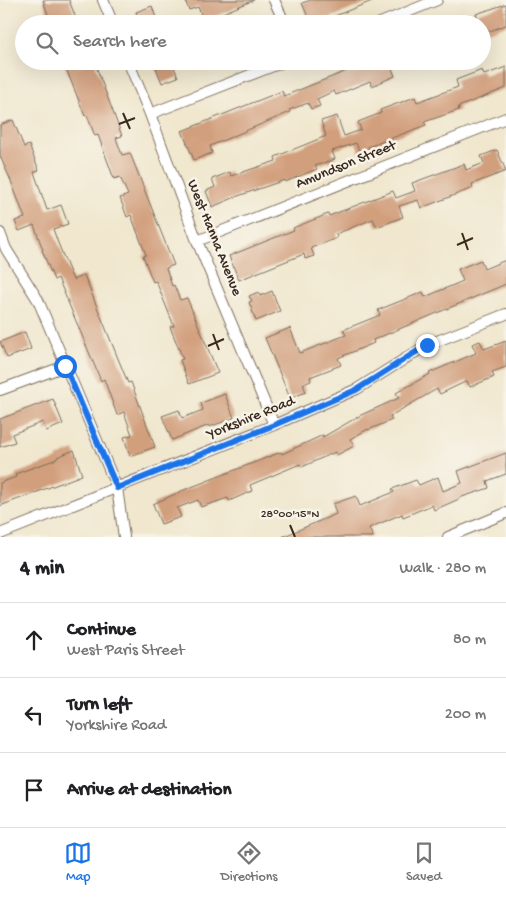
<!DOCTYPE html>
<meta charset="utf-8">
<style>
:root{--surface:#fff;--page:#f2f2f2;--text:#202124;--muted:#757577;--line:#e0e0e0;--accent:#1a73e8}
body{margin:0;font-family:"Gochi Hand",sans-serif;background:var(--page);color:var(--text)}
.stop{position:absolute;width:15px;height:15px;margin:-11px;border:4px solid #1a73e8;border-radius:50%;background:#fff}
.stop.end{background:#1a73e8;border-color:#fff;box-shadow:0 1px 5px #0008}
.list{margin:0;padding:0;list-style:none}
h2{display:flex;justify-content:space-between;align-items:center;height:65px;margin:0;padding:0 20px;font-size:21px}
h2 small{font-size:16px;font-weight:400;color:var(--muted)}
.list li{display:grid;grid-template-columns:32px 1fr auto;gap:15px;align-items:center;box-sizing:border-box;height:75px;padding:0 20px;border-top:1px solid var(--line)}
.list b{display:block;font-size:19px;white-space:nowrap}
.list p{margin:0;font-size:16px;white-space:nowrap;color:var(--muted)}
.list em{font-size:16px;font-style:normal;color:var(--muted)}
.icon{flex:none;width:28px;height:28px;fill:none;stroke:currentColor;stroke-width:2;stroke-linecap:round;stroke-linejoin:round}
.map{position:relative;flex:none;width:506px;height:537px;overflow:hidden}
.search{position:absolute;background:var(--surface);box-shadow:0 5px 20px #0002;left:15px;right:15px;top:15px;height:55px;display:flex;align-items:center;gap:12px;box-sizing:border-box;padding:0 18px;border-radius:28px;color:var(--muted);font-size:19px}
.sheet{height:290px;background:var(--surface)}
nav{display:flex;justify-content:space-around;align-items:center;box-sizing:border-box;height:70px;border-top:1px solid var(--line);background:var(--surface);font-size:14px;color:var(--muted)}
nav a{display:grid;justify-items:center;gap:2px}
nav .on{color:var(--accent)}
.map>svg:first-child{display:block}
.building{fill:#d29f7d}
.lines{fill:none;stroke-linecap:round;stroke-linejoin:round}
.street-casing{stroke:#7a6c5c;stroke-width:12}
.street{stroke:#fff;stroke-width:10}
.route{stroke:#1a73e8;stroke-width:6}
.ticks{fill:none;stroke:#3b2a1e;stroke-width:2}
.labels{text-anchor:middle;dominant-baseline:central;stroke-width:5;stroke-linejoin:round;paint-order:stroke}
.street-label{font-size:15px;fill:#3b2a1e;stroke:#f7f3e8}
.ticks-label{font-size:12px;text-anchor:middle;fill:#3b2a1e;stroke:#f7f3e8;stroke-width:5;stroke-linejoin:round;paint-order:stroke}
</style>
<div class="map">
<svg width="506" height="537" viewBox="0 0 506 537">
<rect width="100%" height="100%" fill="#f7f3e8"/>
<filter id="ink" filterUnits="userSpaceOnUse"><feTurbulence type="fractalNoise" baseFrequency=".02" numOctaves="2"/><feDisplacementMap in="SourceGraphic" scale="10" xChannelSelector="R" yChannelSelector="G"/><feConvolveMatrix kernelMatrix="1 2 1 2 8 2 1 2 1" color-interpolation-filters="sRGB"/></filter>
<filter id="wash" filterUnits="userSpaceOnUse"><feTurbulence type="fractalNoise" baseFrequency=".0096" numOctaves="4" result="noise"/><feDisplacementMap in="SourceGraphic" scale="20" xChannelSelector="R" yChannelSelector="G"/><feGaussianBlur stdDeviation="1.12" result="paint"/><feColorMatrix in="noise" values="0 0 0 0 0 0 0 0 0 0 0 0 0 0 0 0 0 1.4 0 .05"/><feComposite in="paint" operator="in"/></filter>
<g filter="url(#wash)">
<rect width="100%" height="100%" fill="#f0e7ce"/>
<g id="blocks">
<path class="building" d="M43 0H69L78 24H51Z
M185 0H254L204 21 198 7 189 10Z
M311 0H371L372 1 315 24H311L302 3Z
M506 4V25L482 34V24H480L476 14Z
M152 6 158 24H140L136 12Z
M63 61H94L122 136 116 138 122 155 130 153 174 265 166 268 172 286 174 285 180 300 187 298 218 373 189 384 180 360 183 359 170 327 174 326 156 281 153 282 143 256 146 255 131 215 127 217 120 198 128 195 120 177 114 179 98 135 95 136 87 115 85 116Z
M383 61H389L395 76 372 86 370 81 336 95 334 91 317 99 320 106 311 109 308 103 289 110 290 112 210 146 212 153 194 160 182 131 282 91 284 96 359 66 361 70Z
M172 62 178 77 162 83 156 68Z
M506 67V88L458 107 459 110 424 122 426 125 368 147 371 155 362 158 356 143 332 151 335 159 315 166 317 169 285 182V180L238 196 212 207 206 191 215 187 212 179 230 172 231 176 276 161 275 157 326 136 321 121 337 116 344 136 361 130 358 122 381 113 380 110 415 97 417 102 458 87 456 80 482 70 484 75Z
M13 120 24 147 29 145 39 170 34 172 47 210 61 205 68 224 53 229 58 243 73 280 84 275 128 383 131 382 155 447 130 456 124 437 132 435 124 412 117 415 104 379 101 381 58 278 54 280 42 250H43L34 225 19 231 15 221 25 218 11 181 0 156V125Z
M497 150 506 171 472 184 473 188 421 208 418 200 399 206 403 217 377 227 373 219 336 234 337 238 311 248 314 256 305 259 304 254 239 280 229 256 294 230 293 228 328 214 329 216 393 191 396 198 415 191 412 183 464 164 466 170 484 163 481 156Z
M481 260 484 269 506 260V284L373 340 374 343 338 358 341 365 310 377 311 381 303 384 306 392 290 398 265 338 290 328 300 353 346 335 343 330 380 315 378 310 423 292 425 297 463 281 458 269Z
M272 291 280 311 256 321 249 302 252 301 249 296 258 292 260 296Z
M25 332 31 349 7 358 0 342Z
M480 341 484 349 506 341V367L492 372 494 377 470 387 467 381 440 394 437 389 390 416 392 420 368 430V429L350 439 354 446 337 455 335 452 302 467 300 464 250 485 252 491 229 501 228 498 201 507 198 500 177 508 181 517 161 524 153 504 184 490 281 452 282 454 323 435V437L361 415 399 398 396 393 430 374 429 373 476 353 472 344Z
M225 394 234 418 209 427V425L172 440 162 416 179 410 182 418 203 410 201 403Z
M53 399 63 424 46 431 43 422 12 434 15 442 0 447V419Z
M74 450 82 475 0 506V483L16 477 15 474 57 459V457Z
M506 453V474L487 481 489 488 459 498V499L434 510 432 505 403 517 402 514 369 528 373 537H282L336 514 333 504 356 496 360 506 394 492 392 489 416 480 419 485 438 477 443 491 462 483 458 471Z"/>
</g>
</g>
<g filter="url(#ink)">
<use href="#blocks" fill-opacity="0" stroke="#7a6c5c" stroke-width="1"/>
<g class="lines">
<defs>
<path id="street" d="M103 0 113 24
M274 0 285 24
M378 24 437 0
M128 61 150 114 197 241 274 425
M150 114 286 61
M0 233 6 249 38 300 117 488 124 537
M197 241 506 118
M0 390 65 366
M0 534 274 425 357 389 427 345 506 314
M448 537 506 513"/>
</defs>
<use href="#street" class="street-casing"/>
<use href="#street" class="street"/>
</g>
</g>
<g class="lines" filter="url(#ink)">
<path class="route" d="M65 366 117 488 274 425 356 390 427 345"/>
</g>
<path class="ticks" d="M123 113 130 129M119 124 135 118M462 233 468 250M457 245 473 238M213 334 219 350M208 346 224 339M290 525 295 537"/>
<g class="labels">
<g class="street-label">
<text transform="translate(346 165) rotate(-22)">Amundson Street</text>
<text transform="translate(214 238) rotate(68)">West Hanna Avenue</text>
<text transform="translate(251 418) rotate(-22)">Yorkshire Road</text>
</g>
</g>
<g class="ticks-label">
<text x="290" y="517">28°00'15"N</text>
</g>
</svg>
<div class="stop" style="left:65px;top:366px"></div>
<div class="stop end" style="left:427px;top:345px"></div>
<div class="search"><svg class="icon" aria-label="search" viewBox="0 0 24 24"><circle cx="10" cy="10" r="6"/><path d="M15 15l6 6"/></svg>Search here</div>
</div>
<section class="sheet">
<h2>4 min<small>Walk · 280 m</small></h2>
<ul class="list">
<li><svg class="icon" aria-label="ahead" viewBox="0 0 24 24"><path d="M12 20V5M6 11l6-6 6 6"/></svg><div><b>Continue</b><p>West Paris Street</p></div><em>80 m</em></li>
<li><svg class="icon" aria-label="left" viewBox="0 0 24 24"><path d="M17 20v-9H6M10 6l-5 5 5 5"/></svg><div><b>Turn left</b><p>Yorkshire Road</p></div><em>200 m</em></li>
<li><svg class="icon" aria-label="arrive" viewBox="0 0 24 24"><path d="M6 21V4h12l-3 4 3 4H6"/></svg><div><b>Arrive at destination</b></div></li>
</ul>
</section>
<nav>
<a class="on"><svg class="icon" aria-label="map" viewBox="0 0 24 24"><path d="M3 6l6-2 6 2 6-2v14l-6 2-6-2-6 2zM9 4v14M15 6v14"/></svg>Map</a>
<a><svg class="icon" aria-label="directions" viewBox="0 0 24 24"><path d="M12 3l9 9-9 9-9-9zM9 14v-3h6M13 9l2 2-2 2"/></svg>Directions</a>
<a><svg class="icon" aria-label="saved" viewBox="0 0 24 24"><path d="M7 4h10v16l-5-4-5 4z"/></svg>Saved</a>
</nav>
